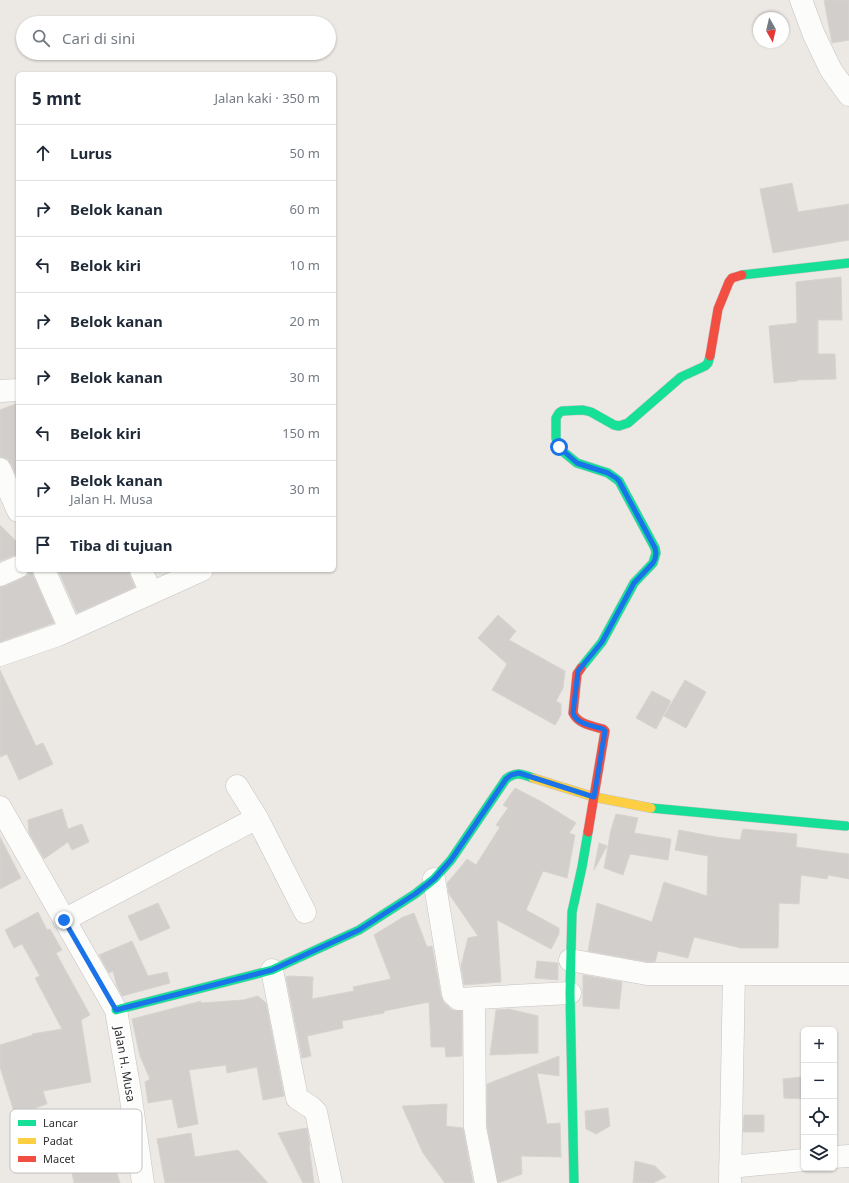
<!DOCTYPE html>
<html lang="id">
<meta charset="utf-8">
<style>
:root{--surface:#fff;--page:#f6f6f7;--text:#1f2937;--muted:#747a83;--line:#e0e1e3}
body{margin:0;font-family:"Noto Sans",sans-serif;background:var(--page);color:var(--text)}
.controls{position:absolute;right:12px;bottom:12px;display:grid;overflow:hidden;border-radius:6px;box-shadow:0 1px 3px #0004}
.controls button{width:36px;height:36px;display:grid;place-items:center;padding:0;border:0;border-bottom:1px solid var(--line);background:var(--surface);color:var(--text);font:20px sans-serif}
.compass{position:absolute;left:753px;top:12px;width:36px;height:36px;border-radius:50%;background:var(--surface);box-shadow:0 1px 3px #0004;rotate:172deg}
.stop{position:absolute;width:12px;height:12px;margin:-9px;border:3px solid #1a73e8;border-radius:50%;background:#fff}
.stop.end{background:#1a73e8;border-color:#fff;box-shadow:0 1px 4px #0008}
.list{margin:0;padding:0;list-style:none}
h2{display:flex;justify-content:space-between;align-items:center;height:52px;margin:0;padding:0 16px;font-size:17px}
h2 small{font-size:13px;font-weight:400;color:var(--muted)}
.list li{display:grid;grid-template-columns:26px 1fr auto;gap:12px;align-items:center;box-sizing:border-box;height:56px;padding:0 16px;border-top:1px solid var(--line)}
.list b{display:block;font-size:15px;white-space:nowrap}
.list p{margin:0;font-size:13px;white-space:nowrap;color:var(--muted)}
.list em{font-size:13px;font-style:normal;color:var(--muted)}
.icon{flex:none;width:22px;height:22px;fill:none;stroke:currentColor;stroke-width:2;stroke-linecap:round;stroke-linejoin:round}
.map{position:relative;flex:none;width:849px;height:1183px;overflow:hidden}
.search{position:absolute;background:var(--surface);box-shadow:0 1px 3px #0004;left:16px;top:16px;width:320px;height:44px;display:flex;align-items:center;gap:10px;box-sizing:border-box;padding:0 14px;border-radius:22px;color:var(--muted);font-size:15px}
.panel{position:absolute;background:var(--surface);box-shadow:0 1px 3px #0004;left:16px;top:72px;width:320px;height:500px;border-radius:6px}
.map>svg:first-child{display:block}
.building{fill:#d1cecb;stroke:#d7d4d0}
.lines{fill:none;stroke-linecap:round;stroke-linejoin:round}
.street-casing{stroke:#c5c4c5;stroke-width:23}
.fast-casing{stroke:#c5c4c5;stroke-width:10}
.slow-casing{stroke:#c5c4c5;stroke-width:10}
.jam-casing{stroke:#c5c4c5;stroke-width:10}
.street{stroke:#fcfcfb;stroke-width:22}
.fast{stroke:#16e098;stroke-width:9}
.slow{stroke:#ffcf43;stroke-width:9}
.jam{stroke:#f24e42;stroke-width:9}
.route{stroke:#1a73e8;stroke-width:5}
.labels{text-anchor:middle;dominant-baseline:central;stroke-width:4;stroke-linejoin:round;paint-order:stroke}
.street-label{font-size:12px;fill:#2e2e2e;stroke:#fff}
.key{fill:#fff;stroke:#c0c0c0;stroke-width:1}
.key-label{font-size:11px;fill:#2e2e2e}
</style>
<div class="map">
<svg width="849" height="1183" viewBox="0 0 849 1183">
<rect width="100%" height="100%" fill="#ece8e4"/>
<path class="building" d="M824 0H849V40L832 43Z
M792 183 798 212 849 204V240L773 253 760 189Z
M841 277 842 320H818V354H835L836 379 797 380V381L774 383 769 326 797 323 796 282Z
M18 403V479L11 464 8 459 0 457V410Z
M0 525 18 543V555L13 556 0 561Z
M30 570H32L33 575 54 623 0 642V587L5 586 23 578 28 575Z
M58 570H129L130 575 135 587 77 613Z
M498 615 516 631 509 640 565 671 563 688 556 701 561 704V715L555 725 492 690 507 664 478 638Z
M0 670 36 746 43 743 53 764 19 780 7 754 0 757Z
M685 680 706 692 686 728 664 716Z
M652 691 671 701 656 729 636 718Z
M515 788 542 802 576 823 569 833 575 835 567 878 543 871 526 910 559 928V934L551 949 497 920 501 982 464 985 461 966 468 938 478 936 449 894 447 883 460 868 467 859 476 865 500 827 496 825 508 808 503 805Z
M62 809 68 829 82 824 89 842 72 850 68 842 44 859 29 833 28 820Z
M616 814 638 818 634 833 671 839 668 860 630 854 623 875 604 868 611 830Z
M743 829 797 834 796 847 849 854V879L828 875 827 879 801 875 799 904 779 903 778 948H741L694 937 688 958 658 951 655 962H648L588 951 597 903 652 922 664 882 707 896 708 856 675 850 679 830 716 837 740 840Z
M0 837 21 878 0 889Z
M599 843 607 846 594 870V869Z
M158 903 170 928 140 941 128 916Z
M38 912 47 930 50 929 62 950 56 953 90 1015 81 1020 91 1082 43 1091 47 1104 15 1115 0 1067V1045L33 1035 32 1034 62 1029 35 978 40 976 22 944 14 948 5 930Z
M414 913 427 947 432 946 441 996 444 1003 449 1007 452 1010 462 1011V1056L446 1057 445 1047H431L429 1002 384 1011V1013L342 1021 343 1028 307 1036 311 1056 302 1058 286 977 289 976 313 977 312 999 354 991 353 987 391 979 374 935 403 917Z
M132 941 148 976 167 972 170 983 122 996 117 986 113 971 109 973 99 955Z
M537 961 558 963V980L535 978Z
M583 975 622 982 619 1009 583 1006Z
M258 996 266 1003 284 1096 263 1100 257 1067 227 1073 226 1065 189 1070 198 1124 178 1128 172 1099 148 1103 145 1082 150 1079 140 1056 132 1019 201 1001V1003L243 1000Z
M509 1009 538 1016V1053L490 1055 496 1010Z
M559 1056V1076L537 1073 547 1124 560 1123 561 1157 521 1156 522 1174 498 1183 487 1126V1084Z
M801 1077 804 1099 784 1098 783 1079Z
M447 1104 446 1126 463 1128 473 1183H445L423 1153 402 1106Z
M608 1108 610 1126 596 1134 586 1129 585 1111Z
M744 1115H764V1132H743Z
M116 1127 122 1146 109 1149 120 1183H74L65 1138Z
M307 1128 310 1146H309L314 1183H303L278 1133Z
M191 1133 195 1157 238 1150 268 1183H165L157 1139Z
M635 1161 655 1166 666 1177 653 1183H633Z"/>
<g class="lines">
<defs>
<path id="street" d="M801 0 814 35 831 70 849 95
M0 391 18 390
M0 469 18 511
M44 570 70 629
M141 570 151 593
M0 575 18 567
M0 655 58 635 202 570
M237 786 257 818 305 912
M0 807 116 1010 130 1092 143 1183
M434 879 453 994 456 997 459 999 570 993
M64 920 257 818
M570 960 647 974H849
M272 970 297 1098 312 1108 316 1112 331 1183
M474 999 475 1127 486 1183
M834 1157 849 1156
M730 1167 804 1160
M730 1183 734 974"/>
<path id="fast" d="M742 275 849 263
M581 668 602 642 634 583 653 563 656 553 655 548 619 481 608 473 577 463 561 450 558 445 556 438V418L559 413 562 411 583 410 591 412 614 425 619 426 628 423 681 377 705 366 708 363 710 356
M651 808 846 826
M116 1010 272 970 359 930 415 894 434 879 451 860 506 779C516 771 522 774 533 778
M574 1183 570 993 572 912 582 867 588 832"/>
<path id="slow" d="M533 778 594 797 651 808"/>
<path id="jam" d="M710 356 718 309 729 282 732 278 742 275
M581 668 577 674 573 713C578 724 592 726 603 729L605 731 588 832"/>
</defs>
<use href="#street" class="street-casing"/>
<use href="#fast" class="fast-casing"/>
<use href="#slow" class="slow-casing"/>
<use href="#jam" class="jam-casing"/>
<use href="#street" class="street"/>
<use href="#fast" class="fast"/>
<use href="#slow" class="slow"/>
<use href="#jam" class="jam"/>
</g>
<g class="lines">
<path class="route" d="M64 920 116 1010 272 970 359 930 415 894 434 879 451 860 506 779 511 775 519 773 594 797 605 731 603 729C594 726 576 724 573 713L578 671 602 642 634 583 653 563 655 559 656 553 655 548 619 481 616 478 608 473 577 463 559 447"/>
</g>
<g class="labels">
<g class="street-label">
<text transform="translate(125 1064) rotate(80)">Jalan H. Musa</text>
</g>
</g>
<rect x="10" y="1109" width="132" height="64" rx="6" class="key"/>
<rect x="18" y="1120" width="18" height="6" fill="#16e098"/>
<rect x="18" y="1138" width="18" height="6" fill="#ffcf43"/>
<rect x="18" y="1156" width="18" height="6" fill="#f24e42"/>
<g class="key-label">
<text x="43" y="1127">Lancar</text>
<text x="43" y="1145">Padat</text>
<text x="43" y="1163">Macet</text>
</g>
</svg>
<div class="controls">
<button>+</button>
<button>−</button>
<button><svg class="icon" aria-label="locate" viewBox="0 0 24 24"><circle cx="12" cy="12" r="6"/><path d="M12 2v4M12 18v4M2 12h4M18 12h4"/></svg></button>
<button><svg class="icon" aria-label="layers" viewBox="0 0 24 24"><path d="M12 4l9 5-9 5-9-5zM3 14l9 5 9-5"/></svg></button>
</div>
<svg class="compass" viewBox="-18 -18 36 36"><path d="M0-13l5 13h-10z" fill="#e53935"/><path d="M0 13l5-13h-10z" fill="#747a83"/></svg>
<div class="stop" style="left:559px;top:447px"></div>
<div class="stop end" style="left:64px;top:920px"></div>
<div class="search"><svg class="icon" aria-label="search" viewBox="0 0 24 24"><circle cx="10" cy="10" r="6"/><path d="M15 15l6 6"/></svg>Cari di sini</div>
<section class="panel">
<h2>5 mnt<small>Jalan kaki · 350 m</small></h2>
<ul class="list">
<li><svg class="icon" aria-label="ahead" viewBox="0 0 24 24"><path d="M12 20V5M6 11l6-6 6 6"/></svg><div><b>Lurus</b></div><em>50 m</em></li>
<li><svg class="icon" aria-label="right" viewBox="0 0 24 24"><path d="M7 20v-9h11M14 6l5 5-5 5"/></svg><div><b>Belok kanan</b></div><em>60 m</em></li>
<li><svg class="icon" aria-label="left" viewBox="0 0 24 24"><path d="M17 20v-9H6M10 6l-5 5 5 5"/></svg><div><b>Belok kiri</b></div><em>10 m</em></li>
<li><svg class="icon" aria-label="right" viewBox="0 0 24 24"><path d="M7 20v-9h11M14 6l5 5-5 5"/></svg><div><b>Belok kanan</b></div><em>20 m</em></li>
<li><svg class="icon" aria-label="right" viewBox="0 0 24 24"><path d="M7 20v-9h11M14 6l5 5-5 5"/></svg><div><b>Belok kanan</b></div><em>30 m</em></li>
<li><svg class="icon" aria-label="left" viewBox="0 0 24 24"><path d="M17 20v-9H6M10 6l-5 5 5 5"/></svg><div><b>Belok kiri</b></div><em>150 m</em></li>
<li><svg class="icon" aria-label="right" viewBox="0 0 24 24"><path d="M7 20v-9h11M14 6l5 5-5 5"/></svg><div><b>Belok kanan</b><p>Jalan H. Musa</p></div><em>30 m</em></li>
<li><svg class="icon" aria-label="arrive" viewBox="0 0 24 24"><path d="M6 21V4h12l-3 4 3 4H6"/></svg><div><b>Tiba di tujuan</b></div></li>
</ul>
</section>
</div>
